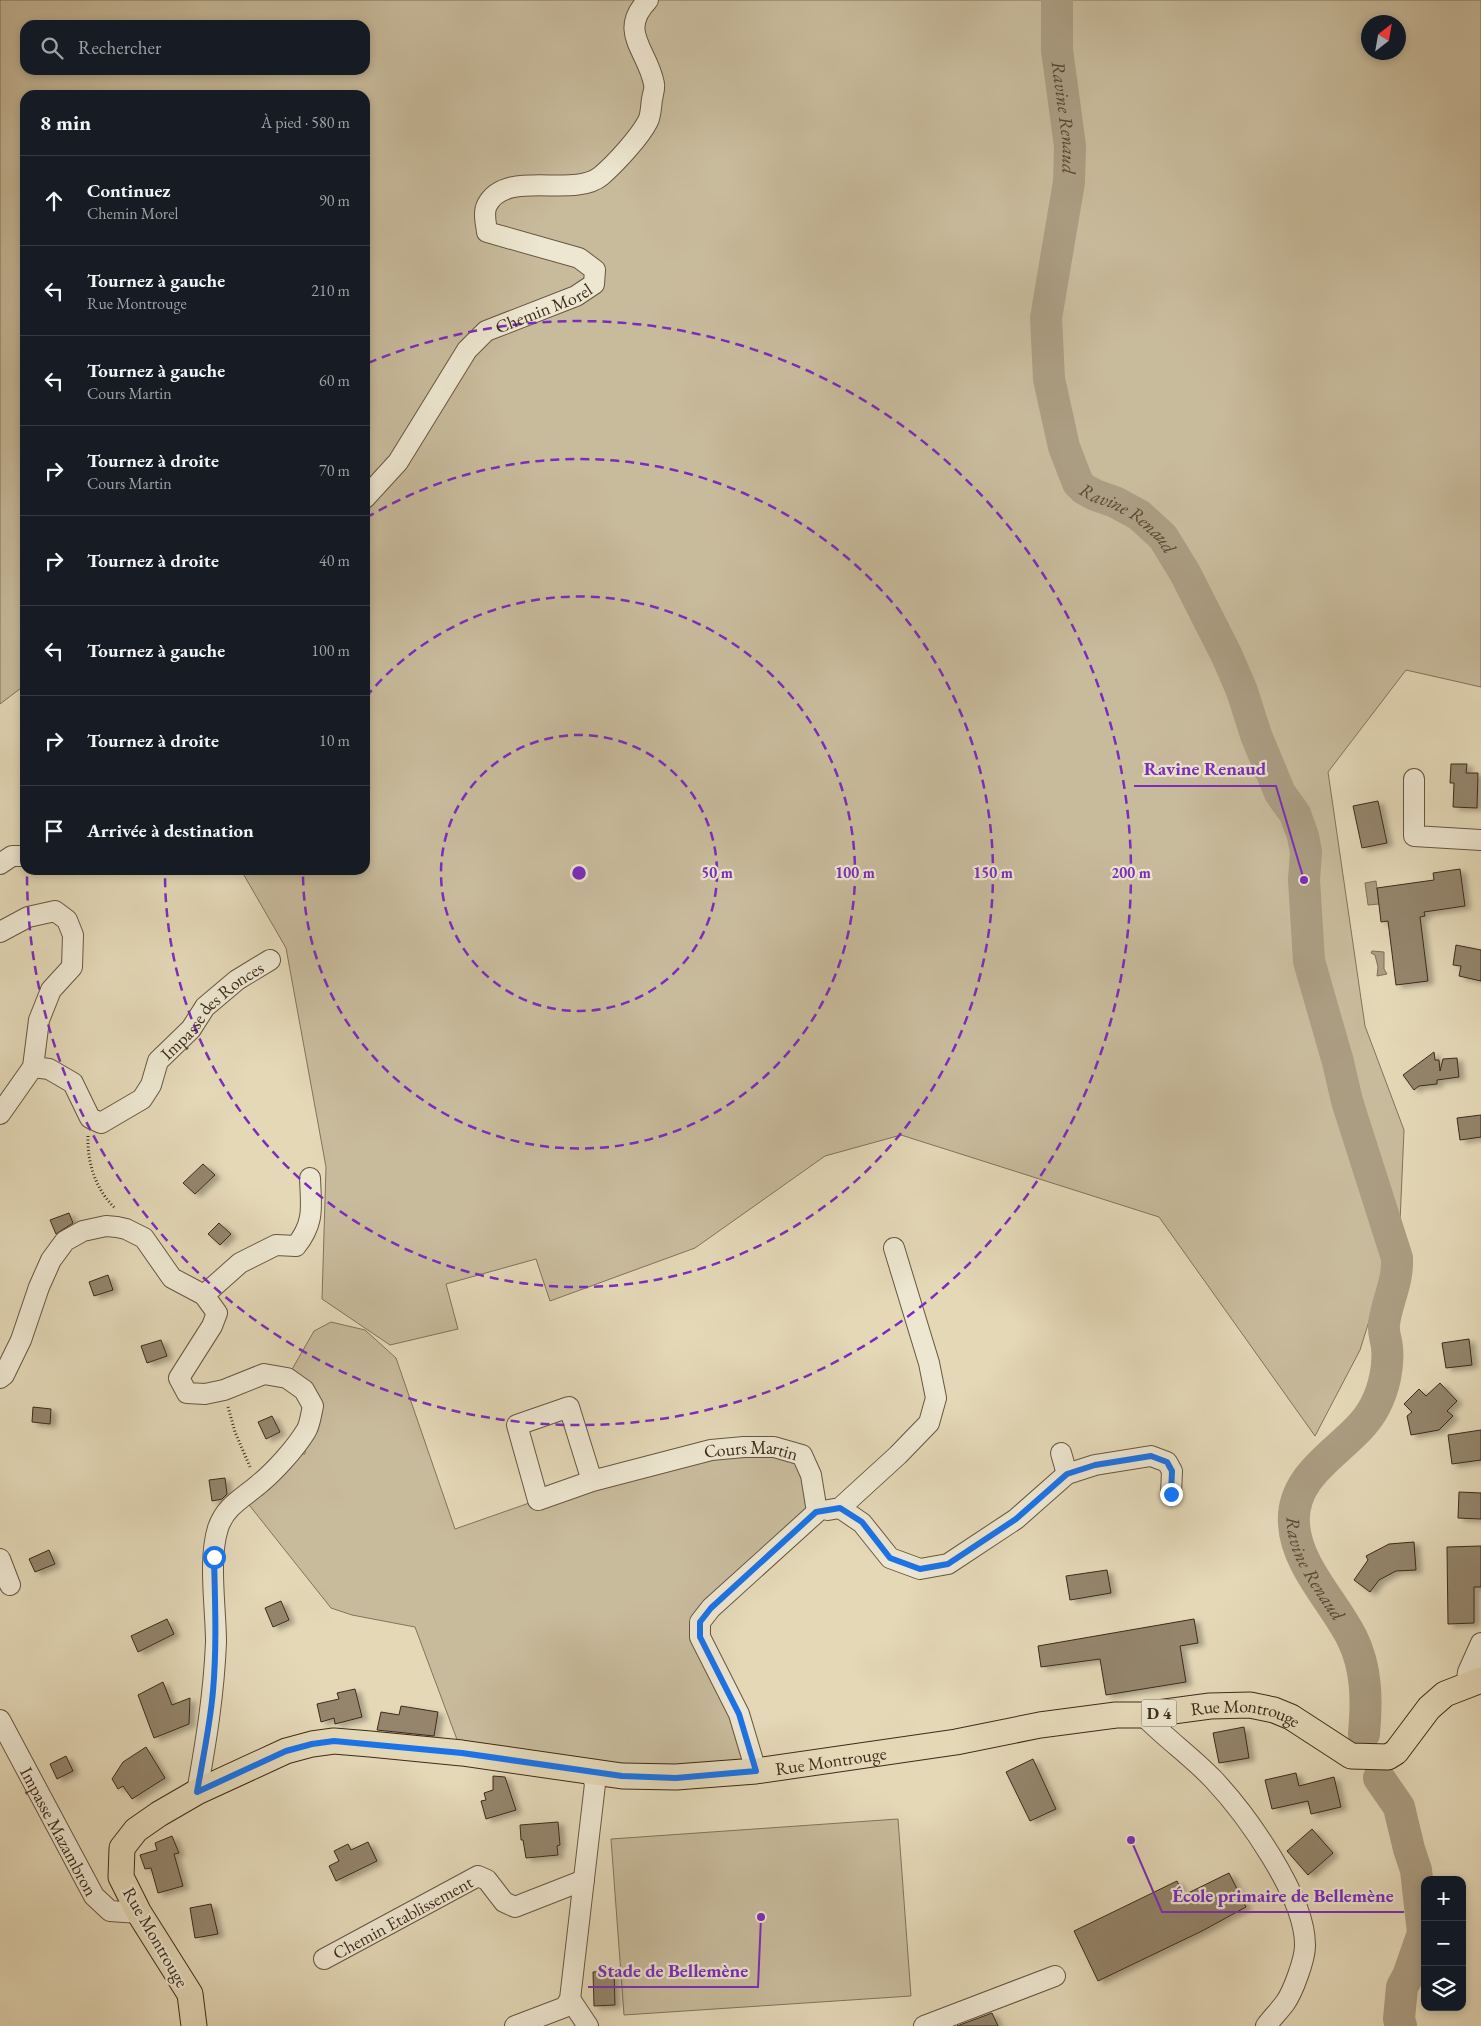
<!DOCTYPE html>
<html lang="fr">
<meta charset="utf-8">
<style>
:root{--surface:#171b24;--page:#20242c;--text:#f1f3f6;--muted:#9ea1a6;--line:#363941}
body{margin:0;font-family:"EB Garamond",serif;background:var(--page);color:var(--text)}
.controls{position:absolute;right:15px;bottom:15px;display:grid;overflow:hidden;border-radius:10px;box-shadow:0 2px 8px #0003}
.controls button{width:45px;height:45px;display:grid;place-items:center;padding:0;border:0;border-bottom:1px solid var(--line);background:var(--surface);color:var(--text);font:25px sans-serif}
.compass{position:absolute;left:1361px;top:15px;width:45px;height:45px;border-radius:50%;background:var(--surface);box-shadow:0 2px 8px #0003;rotate:31deg}
.stop{position:absolute;width:15px;height:15px;margin:-11px;border:4px solid #1a73e8;border-radius:50%;background:#fff}
.stop.end{background:#1a73e8;border-color:#fff;box-shadow:0 1px 5px #0008}
.list{margin:0;padding:0;list-style:none}
h2{display:flex;justify-content:space-between;align-items:center;height:65px;margin:0;padding:0 20px;font-size:21px}
h2 small{font-size:16px;font-weight:400;color:var(--muted)}
.list li{display:grid;grid-template-columns:32px 1fr auto;gap:15px;align-items:center;box-sizing:border-box;height:90px;padding:0 20px;border-top:1px solid var(--line)}
.list b{display:block;font-size:19px;white-space:nowrap}
.list p{margin:0;font-size:16px;white-space:nowrap;color:var(--muted)}
.list em{font-size:16px;font-style:normal;color:var(--muted)}
.icon{flex:none;width:28px;height:28px;fill:none;stroke:currentColor;stroke-width:2;stroke-linecap:round;stroke-linejoin:round}
.map{position:relative;flex:none;width:1481px;height:2026px;overflow:hidden}
.search{position:absolute;background:var(--surface);box-shadow:0 2px 8px #0003;left:20px;top:20px;width:350px;height:55px;display:flex;align-items:center;gap:12px;box-sizing:border-box;padding:0 18px;border-radius:15px;color:var(--muted);font-size:19px}
.panel{position:absolute;background:var(--surface);box-shadow:0 2px 8px #0003;left:20px;top:90px;width:350px;height:785px;border-radius:15px}
.map>svg:first-child{display:block}
.green{fill:#c8bb9c;stroke:#82735b;fill-rule:evenodd}
.water{fill:#ab9d82;stroke:#7f6f58}
.lines{fill:none;stroke-linecap:round;stroke-linejoin:round}
.river{stroke:#ab9d82;stroke-width:32}
.building{fill:#94856c;stroke:#3d2b1a;filter:url(#shadow)}
.minor-casing{stroke:#675641;stroke-width:22}
.major-casing{stroke:#3d2b1a;stroke-width:27}
.path{stroke:#3d2b1a;stroke-width:3;stroke-dasharray:1 2.5;stroke-linecap:butt}
.minor{stroke:#ede6d0;stroke-width:20}
.major{stroke:#e4d8b7;stroke-width:25}
.route{stroke:#1a73e8;stroke-width:6}
.ring{fill:none;stroke:#7b2cbf;stroke-width:2.5;stroke-dasharray:9 6}
.labels{text-anchor:middle;dominant-baseline:central;stroke-width:4.5;stroke-linejoin:round;paint-order:stroke}
.shield{fill:#ede6d0;stroke:#726351;stroke-width:1}
.shield-label{font-size:16px;font-weight:bold;fill:#3d2b1a}
.street-label{font-size:18px;fill:#3d2b1a;stroke:#ede6d0}
.water-label{font-size:19px;font-style:italic;fill:#584834;stroke:#ede6d0}
.centre{fill:#7b2cbf;stroke:#ede6d0;stroke-width:2.5}
.ring-label{font-size:15px;text-anchor:middle;font-weight:bold;fill:#7b2cbf;stroke:#ede6d0;stroke-width:4.5;stroke-linejoin:round;paint-order:stroke}
.leader{fill:none;stroke:#7b2cbf;stroke-width:2}
.callout-dot{fill:#7b2cbf;stroke:#ede6d0;stroke-width:2}
.callout-label{font-size:19px;text-anchor:middle;font-weight:bold;fill:#7b2cbf;stroke:#ede6d0;stroke-width:4.5;stroke-linejoin:round;paint-order:stroke}
</style>
<div class="map">
<svg width="1481" height="2026" viewBox="0 0 1481 2026">
<defs>
<filter id="shadow"><feDropShadow dx="5.5" dy="3" stdDeviation="2.5" flood-color="#0004"/></filter>
</defs>
<rect width="100%" height="100%" fill="#e4d8b7"/>
<filter id="stains"><feTurbulence type="fractalNoise" baseFrequency=".004" numOctaves="4"/><feColorMatrix values="0 0 0 0 .2 0 0 0 0 .09 0 0 0 0 .02 0 0 0 .5 -.17"/></filter>
<radialGradient id="worn" r=".72"><stop offset=".6" stop-color="#630" stop-opacity="0"/><stop offset="1" stop-color="#630" stop-opacity=".3"/></radialGradient>
<path class="green" d="M0 0H1481V687L1406 670 1328 772 1365 1026 1404 1130 1400 1222 1360 1350 1315 1436 1159 1217 901 1135 825 1156 695 1248 550 1301 536 1259 446 1284 458 1329 390 1345 322 1299 326 1167 286 948 241 870H365V95H25V685L0 704ZM1368 22H1398V52H1368ZM25 25H365V70H25Z
M331 1322 365 1330 396 1358 455 1529 592 1481 711 1450 802 1455 817 1512 700 1622 756 1771 676 1777 462 1753 415 1627 352 1615 331 1608 242 1496 287 1454H305L307 1430 313 1406 287 1378 314 1331Z
M898 1819 911 1996 624 2015 611 1839Z"/>
<path class="water" d="M1376 881 1379 904 1368 905 1365 883Z
M1372 951 1384 952V969L1387 974 1377 976 1378 967 1375 955 1371 953Z"/>
<g class="lines">
<g class="river">
<path id="s1" d="M1057 0V50L1070 146 1069 182 1046 318 1049 379 1064 447 1078 483 1084 489 1095 495 1115 502 1139 515 1163 537 1185 573 1227 656 1242 691 1256 735 1280 793 1295 814 1303 836 1306 852 1304 880 1309 961 1338 1062 1347 1101 1397 1258C1398 1284 1387 1300 1384 1324 1383 1332 1386 1339 1387 1347 1389 1366 1384 1389 1375 1406 1355 1447 1290 1468 1294 1524 1296 1565 1334 1602 1352 1638 1367 1668 1367 1701 1364 1734"/>
<path d="M1379 1778 1399 1807 1409 1849 1416 1870 1423 1933 1408 1976 1402 1987 1399 2019 1401 2026"/>
</g>
</g>
<path class="building" d="M1451 764H1467L1466 773H1478L1477 808 1453 807 1454 783H1450Z
M1378 801 1387 843 1362 848 1353 806Z
M1460 869 1465 906 1424 912 1425 916 1420 917 1428 981 1396 985 1388 921 1381 922 1377 888 1434 880 1433 873Z
M1456 945 1481 950V981L1459 976 1461 966 1453 965Z
M1434 1052 1435 1060H1439L1440 1071 1443 1059 1457 1058 1459 1077 1437 1080V1084L1419 1086 1414 1090 1403 1075Z
M1481 1115V1137L1460 1140 1457 1118Z
M203 1164 215 1175 195 1194 183 1183Z
M69 1213 73 1223 56 1234 50 1220Z
M219 1223 231 1234 220 1245 208 1234Z
M108 1275 113 1290 94 1296 89 1282Z
M1469 1339 1472 1365 1446 1368 1442 1343Z
M161 1340 167 1356 147 1363 141 1346Z
M1440 1383 1457 1401 1447 1411 1453 1416 1439 1430 1411 1435 1407 1416 1412 1412 1404 1404 1419 1389 1426 1396Z
M33 1407 51 1409 50 1424 32 1422Z
M272 1416 280 1432 266 1439 258 1422Z
M1481 1430V1460L1452 1464 1448 1435Z
M225 1478 227 1494 222 1499 212 1501 209 1480Z
M1459 1492 1481 1493V1519L1458 1518Z
M1414 1542 1416 1570 1396 1571 1379 1580 1370 1592 1354 1580 1368 1560 1366 1556 1389 1544Z
M1481 1546V1587H1474V1623L1448 1624 1447 1547Z
M49 1550 55 1564 35 1572 29 1559Z
M1107 1570 1111 1593 1070 1600 1066 1576Z
M281 1601 289 1620 273 1627 265 1608Z
M167 1619 174 1634 138 1652 131 1636Z
M1194 1619 1198 1643 1180 1646 1186 1682 1106 1695 1100 1659 1041 1667 1038 1646Z
M163 1682 172 1705 190 1698 189 1724 154 1738 138 1695Z
M355 1689 362 1717 335 1724 334 1718 321 1722 317 1704 339 1699 337 1693Z
M401 1706 438 1712 434 1736 377 1730 381 1712 399 1715Z
M1244 1727 1249 1758 1219 1763 1213 1733Z
M146 1747 165 1778 132 1799 123 1786 118 1789 112 1779 123 1762Z
M66 1756 73 1771 57 1779 50 1764Z
M1033 1759 1056 1809 1030 1821 1006 1772Z
M1296 1773 1299 1786 1334 1777 1341 1807 1311 1814 1308 1801 1272 1809 1265 1780Z
M493 1776 505 1777 516 1810 486 1819 481 1801 486 1800 484 1793 493 1790Z
M558 1822 560 1845 557 1846 558 1855 526 1858 523 1840H521L520 1825Z
M1312 1829 1333 1853 1308 1875 1287 1851Z
M172 1836 179 1853 174 1854 183 1886 158 1893 151 1868 145 1869 140 1855 157 1850 155 1843Z
M368 1842 377 1861 336 1881 329 1866 339 1861 334 1851 348 1844 351 1850Z
M1229 1873 1246 1907 1202 1931 1098 1981 1074 1931 1177 1881 1184 1895Z
M211 1904 218 1934 195 1938 190 1908Z
M614 1971 615 2005 594 2006 593 1972Z
M992 2013 998 2026H957Z"/>
<g class="lines">
<defs>
<g id="minor">
<path id="s2" d="M365 498 398 462 467 350 486 331 576 296 594 284 595 270 579 258 487 232C486 223 483 213 487 205 506 168 573 199 601 176 615 164 640 137 648 121 651 115 651 106 652 99 653 94 655 88 654 84 648 50 617 32 648 0"/>
<path d="M1414 779V836L1481 840"/>
<path d="M0 864 12 856H25"/>
<path d="M0 932 28 917 55 911 67 920 73 935 72 967 51 990 39 1020 33 1067 0 1114"/>
<path id="s3" d="M33 1067 49 1069 73 1083 90 1118 101 1123 142 1099 151 1085 158 1061 191 1029 205 1007 237 980 270 960"/>
<path d="M204 1295 240 1263 276 1245 296 1246C315 1222 311 1207 310 1178"/>
<path d="M0 1378 4 1375 21 1340 39 1287 51 1260 65 1241 83 1231 106 1226 117 1227 126 1229 144 1238 172 1278 204 1295 217 1313 212 1326 179 1378 187 1393 205 1394 224 1390 264 1374 287 1378 304 1390 313 1406C311 1414 310 1425 306 1431 295 1449 274 1472 258 1485 241 1499 225 1507 218 1528 208 1560 216 1609 216 1642 214 1693 206 1742 197 1792"/>
<path d="M1061 1453 1067 1474"/>
<path id="s4" d="M592 1481 569 1407 517 1425 538 1500 592 1481 711 1450 744 1447H774L802 1455 811 1475 817 1512 711 1608 700 1622V1637L739 1714 756 1771"/>
<path d="M840 1508 862 1523 890 1558 920 1569 948 1564 1016 1519 1067 1474 1095 1465 1151 1456 1167 1462 1172 1471 1171 1494"/>
<path d="M828 1510 840 1508 898 1455 929 1423 936 1398 929 1363 894 1248"/>
<path d="M0 1559 10 1585"/>
<path d="M1466 1688 1468 1672 1481 1643"/>
<path d="M1143 1715C1165 1738 1191 1756 1213 1779 1246 1814 1306 1897 1305 1946 1305 1959 1293 1992 1285 2003 1279 2011 1272 2018 1266 2026"/>
<path id="s5" d="M0 1720 94 1896 110 1911 139 1913"/>
<path id="s6" d="M324 1959 478 1876 487 1880 504 1902 515 1907 584 1880"/>
<path d="M570 1999 588 2026"/>
<path d="M515 2026 565 2007 570 1999 595 1784 591 1772"/>
<path d="M924 2026 1055 1976"/>
</g>
<g id="major">
<path id="s7" d="M194 2026 190 1994 139 1913 121 1877 122 1848 136 1830 159 1814 197 1792 286 1751 312 1744 334 1741 370 1744 462 1753 622 1776 676 1777 756 1771 956 1742 1040 1725 1116 1715H1143L1210 1706 1250 1705 1274 1710 1291 1717 1351 1756 1388 1757 1396 1752 1429 1708 1445 1694 1481 1680"/>
</g>
</defs>
<use href="#minor" class="minor-casing"/>
<use href="#major" class="major-casing"/>
<path class="path" d="M88 1136C87 1163 96 1190 115 1208
M228 1407 235 1432 250 1467"/>
<use href="#minor" class="minor"/>
<use href="#major" class="major"/>
</g>
<g class="lines">
<path class="route" d="M214 1557C215 1601 217 1646 213 1691 210 1725 203 1758 197 1792L286 1751 312 1744 334 1741 462 1753 622 1776 676 1778 756 1771 739 1714 700 1637V1622L711 1608 816 1512 840 1508 862 1522 890 1558 920 1569 948 1564 1016 1519 1067 1474 1095 1465 1151 1456 1167 1462 1172 1471 1171 1494"/>
</g>
<g class="ring">
<circle cx="579" cy="873" r="138"/>
<path d="M366 697A276 276 0 1 1 303 871"/>
<path d="M366 518A414 414 0 1 1 165 873"/>
<path d="M368 363A552 552 0 1 1 27 873"/>
</g>
<g class="labels">
<rect class="shield" x="1141.5" y="1699.5" width="35" height="27" rx="4"/>
<g class="shield-label">
<text x="1159" y="1713">D 4</text>
</g>
<g class="street-label">
<text stroke="none"><textPath href="#s2" startOffset="269">Chemin Morel</textPath></text>
<text stroke="none"><textPath href="#s3" startOffset="259">Impasse des Ronces</textPath></text>
<text stroke="none"><textPath href="#s4" startOffset="431">Cours Martin</textPath></text>
<text stroke="none"><textPath href="#s7" startOffset="1359">Rue Montrouge</textPath></text>
<text stroke="none"><textPath href="#s7" startOffset="939">Rue Montrouge</textPath></text>
<text stroke="none"><textPath href="#s5" startOffset="126">Impasse Mazambron</textPath></text>
<text stroke="none"><textPath href="#s6" startOffset="89">Chemin Etablissement</textPath></text>
<text transform="translate(156 1937) rotate(60)">Rue Montrouge</text>
</g>
<g class="water-label">
<text stroke="none"><textPath href="#s1" startOffset="118">Ravine Renaud</textPath></text>
<text stroke="none"><textPath href="#s1" startOffset="552">Ravine Renaud</textPath></text>
<text stroke="none"><textPath href="#s1" startOffset="1708">Ravine Renaud</textPath></text>
</g>
</g>
<circle cx="579" cy="873" r="8" class="centre"/>
<g class="ring-label">
<text x="717" y="878">50 m</text>
<text x="855" y="878">100 m</text>
<text x="993" y="878">150 m</text>
<text x="1131" y="878">200 m</text>
</g>
<path class="leader" d="M1304 880L1276 786H1134M1131 1840L1162 1912H1404M761 1917L758 1987H588"/>
<g class="callout-dot">
<circle cx="1304" cy="880" r="5"/>
<circle cx="1131" cy="1840" r="5"/>
<circle cx="761" cy="1917" r="5"/>
</g>
<g class="callout-label">
<text x="1205" y="775">Ravine Renaud</text>
<text x="1283" y="1902">École primaire de Bellemène</text>
<text x="673" y="1977">Stade de Bellemène</text>
</g>
<rect width="100%" height="100%" filter="url(#stains)"/>
<rect width="100%" height="100%" fill="url(#worn)"/>
</svg>
<div class="controls">
<button>+</button>
<button>−</button>
<button><svg class="icon" aria-label="layers" viewBox="0 0 24 24"><path d="M12 4l9 5-9 5-9-5zM3 14l9 5 9-5"/></svg></button>
</div>
<svg class="compass" viewBox="-18 -18 36 36"><path d="M0-13l5 13h-10z" fill="#e53935"/><path d="M0 13l5-13h-10z" fill="#9ea1a6"/></svg>
<div class="stop" style="left:214px;top:1557px"></div>
<div class="stop end" style="left:1171px;top:1494px"></div>
<div class="search"><svg class="icon" aria-label="search" viewBox="0 0 24 24"><circle cx="10" cy="10" r="6"/><path d="M15 15l6 6"/></svg>Rechercher</div>
<section class="panel">
<h2>8 min<small>À pied · 580 m</small></h2>
<ul class="list">
<li><svg class="icon" aria-label="ahead" viewBox="0 0 24 24"><path d="M12 20V5M6 11l6-6 6 6"/></svg><div><b>Continuez</b><p>Chemin Morel</p></div><em>90 m</em></li>
<li><svg class="icon" aria-label="left" viewBox="0 0 24 24"><path d="M17 20v-9H6M10 6l-5 5 5 5"/></svg><div><b>Tournez à gauche</b><p>Rue Montrouge</p></div><em>210 m</em></li>
<li><svg class="icon" aria-label="left" viewBox="0 0 24 24"><path d="M17 20v-9H6M10 6l-5 5 5 5"/></svg><div><b>Tournez à gauche</b><p>Cours Martin</p></div><em>60 m</em></li>
<li><svg class="icon" aria-label="right" viewBox="0 0 24 24"><path d="M7 20v-9h11M14 6l5 5-5 5"/></svg><div><b>Tournez à droite</b><p>Cours Martin</p></div><em>70 m</em></li>
<li><svg class="icon" aria-label="right" viewBox="0 0 24 24"><path d="M7 20v-9h11M14 6l5 5-5 5"/></svg><div><b>Tournez à droite</b></div><em>40 m</em></li>
<li><svg class="icon" aria-label="left" viewBox="0 0 24 24"><path d="M17 20v-9H6M10 6l-5 5 5 5"/></svg><div><b>Tournez à gauche</b></div><em>100 m</em></li>
<li><svg class="icon" aria-label="right" viewBox="0 0 24 24"><path d="M7 20v-9h11M14 6l5 5-5 5"/></svg><div><b>Tournez à droite</b></div><em>10 m</em></li>
<li><svg class="icon" aria-label="arrive" viewBox="0 0 24 24"><path d="M6 21V4h12l-3 4 3 4H6"/></svg><div><b>Arrivée à destination</b></div></li>
</ul>
</section>
</div>
